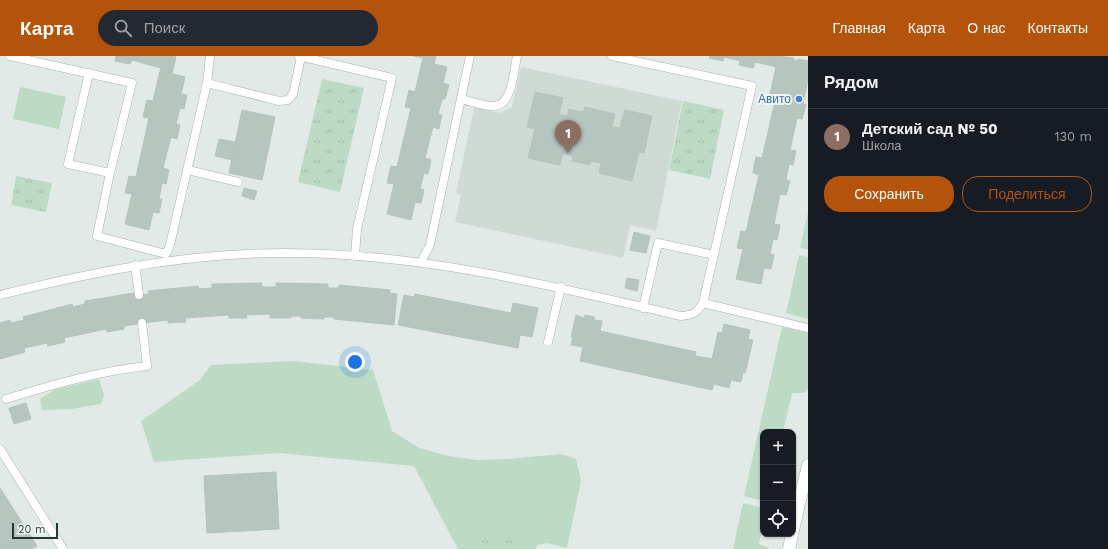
<!DOCTYPE html>
<html lang="ru">
<meta charset="utf-8">
<style>
:root{--surface:#171b24;--page:#242831;--text:#f1f3f6;--muted:#9ea1a6;--line:#363941;--accent:#b45309}
body{margin:0;font-family:"Work Sans",sans-serif;background:var(--page);color:var(--text)}
.controls{position:absolute;right:12px;bottom:12px;display:grid;overflow:hidden;border-radius:8px;box-shadow:0 1px 3px #0004}
.controls button{width:36px;height:36px;display:grid;place-items:center;padding:0;border:0;border-bottom:1px solid var(--line);background:var(--surface);color:var(--text);font:20px sans-serif}
.scale{position:absolute;left:12px;bottom:10px;width:46px;box-sizing:border-box;padding-left:4px;border:2px solid #233a33;border-top:0;font-size:11px;line-height:14px;white-space:nowrap;color:#233a33;-webkit-text-stroke:3px #f2f7f4;paint-order:stroke}
.you{position:absolute;left:355px;top:306px;width:14px;height:14px;margin:-10px;border:3px solid #fff;border-radius:50%;background:#1a73e8;box-shadow:0 0 0 6px #1a73e833}
.badge{display:grid;place-items:center;width:26px;height:26px;border-radius:50%;background:var(--accent);color:#fff;font-size:13px;font-weight:700}
.pin{position:absolute;translate:-50% -33px;filter:drop-shadow(0 1px 2px #0008)}
.pin::after{content:'';position:absolute;top:21px;width:14px;height:12px;background:inherit;clip-path:polygon(0 0,100% 0,50% 100%)}
.list{margin:0;padding:0;list-style:none}
h2{display:flex;justify-content:space-between;align-items:center;height:52px;margin:0;padding:0 16px;font-size:17px}
h2 small{font-size:13px;font-weight:400;color:var(--muted)}
.list li{display:grid;grid-template-columns:26px 1fr auto;gap:12px;align-items:center;box-sizing:border-box;height:56px;padding:0 16px;border-top:1px solid var(--line)}
.list b{display:block;font-size:15px;white-space:nowrap}
.list p{margin:0;font-size:13px;white-space:nowrap;color:var(--muted)}
.list em{font-size:13px;font-style:normal;color:var(--muted)}
.actions{display:flex;gap:8px;padding:12px 16px}
.actions a{flex:1;padding:9px 0;border:1px solid var(--accent);border-radius:16px;text-align:center;font-size:14px;color:var(--accent)}
.actions .main{background:var(--accent);color:#fff}
.icon{flex:none;width:22px;height:22px;fill:none;stroke:currentColor;stroke-width:2;stroke-linecap:round;stroke-linejoin:round}
.map{position:relative;flex:none;width:808px;height:493px;overflow:hidden}
header{display:flex;align-items:center;gap:24px;box-sizing:border-box;height:56px;padding:0 20px;background:var(--accent);color:#fff}
header strong{font-size:19px}
nav{display:flex;gap:22px;margin-inline-start:auto;font-size:14px}
.search{width:280px;height:36px;background:var(--page);display:flex;align-items:center;gap:10px;box-sizing:border-box;padding:0 14px;border-radius:22px;color:var(--muted);font-size:15px}
main{display:flex}
aside{flex:1;background:var(--surface)}
.map>svg:first-child{display:block}
.built{fill:#d0dad5}
.green{fill:#bcdac4}
.park{fill:url(#park-tufts)}
.building{fill:#b7c5bf;stroke:#b5c3bd}
.lines{fill:none;stroke-linecap:round;stroke-linejoin:round}
.lane-casing{stroke:#a4b2ad;stroke-width:9}
.secondary-casing{stroke:#a1b5ae;stroke-width:13}
.lane{stroke:#fff;stroke-width:8}
.secondary{stroke:#fff;stroke-width:12}
.shop-dot{fill:#3f7fe0;stroke:#f2f7f4;stroke-width:1.5}
.labels{text-anchor:middle;dominant-baseline:central;stroke-width:4;stroke-linejoin:round;paint-order:stroke}
.shop-label{font-size:12px;fill:#366cbe;stroke:#f2f7f4;text-anchor:end}
</style>
<header>
<strong>Карта</strong>
<div class="search"><svg class="icon" aria-label="search" viewBox="0 0 24 24"><circle cx="10" cy="10" r="6"/><path d="M15 15l6 6"/></svg>Поиск</div>
<nav><a>Главная</a><a>Карта</a><a>О нас</a><a>Контакты</a></nav>
</header>
<main>
<div class="map">
<svg width="808" height="493" viewBox="0 0 808 493">
<defs>
<pattern id="park-tufts" width="24" height="20" patternUnits="userSpaceOnUse"><rect width="24" height="20" fill="#bcdac4"/><path d="M3 7l-1-3M5 7V3M7 7l1-3M15 17l-1-3M17 17v-4M19 17l1-3" fill="none" stroke="#a1bca9"/></pattern>
</defs>
<rect width="100%" height="100%" fill="#e1eae6"/>
<path class="built" d="M521 11 682 45 656 175 630 169 623 202 455 166 461 139 456 137 474 52 500 57 512 51Z"/>
<path class="green" d="M20 31 66 41 59 73 13 63Z
M808 156V194L800 192Z
M799 199 808 201V263L786 257Z
M782 271 808 277V333L804 337H792L783 376H763V445L744 440Z
M293 305 373 314 392 375 419 392 453 401 478 404 509 403 562 398 576 403 581 425 567 492 547 487 537 489 477 477 473 493H458L414 410 279 397 154 406 141 365 200 324 211 309Z
M99 323 104 339 101 348 71 353 42 354 40 343 54 334Z
M743 447 763 452V468L759 488 767 491 769 493H733Z"/>
<path class="park" d="M322 23 364 32 340 136 298 126Z
M683 45 724 54 710 123 669 114Z
M16 120 52 127 46 156 11 149Z
M477 477 537 489 536 493H473Z"/>
<path class="building" d="M116 0H173L176 1 172 18 160 15 161 12 132 4 130 8 115 5Z
M413 0H436L434 8 447 11 443 27 449 29 445 43H442L438 58 442 59 439 73 433 71 425 102 431 104 428 118 424 117 420 133 424 134 421 147 415 146 411 164 387 158 394 128 387 127 389 118 391 110 397 111 411 52 405 51 409 34 415 36 423 2Z
M710 0H775L773 10 755 6 753 12 739 9 740 5 724 1 723 5 709 2Z
M775 0 794 2 793 4 797 5 798 3 808 5V23L803 48 806 49 802 63 797 62 790 94 796 95 793 109 789 108 786 124 790 125 786 139 780 138 774 168 780 169 777 184 773 183 770 198 774 199 771 213 764 212 761 228 736 223 743 193 737 192 741 175 746 176 759 119 753 117 754 109 756 101 762 102 775 45 769 43 776 11 773 10Z
M160 15 185 21 181 38 187 39 184 53 180 52 176 68 180 69 177 83 171 81 163 112 169 114 166 128 162 127 159 143H162L159 157 153 156 149 174 125 168 132 138 125 137 129 120 136 121 149 62 143 61 147 44 153 45Z
M535 36 563 42 559 58 567 60 569 53 583 56 585 51 615 58 612 71 620 72 625 54 652 60 644 97 639 96 632 125 599 117 601 107 591 105 590 109 572 105 573 100 563 97 560 109 528 102 535 73 527 71Z
M242 54 275 61 262 124 229 117Z
M219 83 235 86 232 104 215 100Z
M244 132 257 135 254 144 242 140Z
M634 176 650 180 646 197 630 194Z
M627 222 639 224 637 235 625 232Z
M262 227V231H276V227L328 228V232H339V229L390 234 389 237 397 238 394 269 334 263V261H324V263L301 262V260H291V262H270V258L246 259 247 262H229V259L185 262 186 266 168 267V264L142 267 124 270V273L107 276 106 273 64 282 65 286 48 290 47 287 24 292 25 296 0 303V267L10 264 11 267 24 264 23 261 72 248 73 251 85 248V245L134 237 135 240 149 238 148 235 198 230 199 233 212 232V228Z
M415 238 511 257 513 247 538 252 532 281 520 279 518 292 398 269 404 239 414 241Z
M576 259 584 262 585 259 594 261V264L602 265 600 275 696 296 695 300 712 303 718 276 722 277 724 268 750 274 748 283 753 284 745 317 743 316 741 326 731 324 729 332 714 328 712 334 580 305 583 291 571 289 573 281H571Z
M26 347 31 363 14 368 9 352Z
M276 416 279 473 207 477 204 420Z
M0 432 37 490 32 493H0Z"/>
<g class="lines">
<defs>
<path id="lane" d="M10 0 132 27 110 117 97 180 166 198 170 189 207 27 210 0
M299 0 392 22 357 173 355 200
M612 0 752 30 703 247
M89 17 68 108 110 117
M207 27 279 45 288 44 293 38 301 1
M461 43C471 45 485 51 495 50 512 49 514 14 517 0
M188 114 238 126
M421 206 430 189 470 0
M135 209 139 239
M0 239C81 219 162 202 246 198 394 190 538 227 681 260 693 259 697 257 703 247L808 272
M643 252 658 187 714 199
M548 286 561 231
M6 343C52 329 99 315 147 310L142 267
M0 393 63 493"/>
<path id="secondary" d="M793 474 808 409
M789 493 792 478"/>
</defs>
<use href="#lane" class="lane-casing"/>
<use href="#secondary" class="secondary-casing"/>
<use href="#lane" class="lane"/>
<use href="#secondary" class="secondary"/>
</g>
<circle class="shop-dot" cx="799" cy="43" r="4"/>
<g class="labels">
<g class="shop-label">
<text x="791" y="43">Авито</text>
</g>
</g>
</svg>
<div class="controls">
<button>+</button>
<button>−</button>
<button><svg class="icon" aria-label="locate" viewBox="0 0 24 24"><circle cx="12" cy="12" r="6"/><path d="M12 2v4M12 18v4M2 12h4M18 12h4"/></svg></button>
</div>
<div class="scale">20 m</div>
<div class="you"></div>
<div class="pin badge" style="left:568px;top:97px;background:#8d6e63">1</div>
</div>
<aside>
<h2>Рядом<small></small></h2>
<ul class="list">
<li><span class="badge" style="background:#8d6e63">1</span><div><b>Детский сад № 50</b><p>Школа</p></div><em>130 m</em></li>
</ul>
<div class="actions"><a class="main">Сохранить</a><a>Поделиться</a></div>
</aside>
</main>
